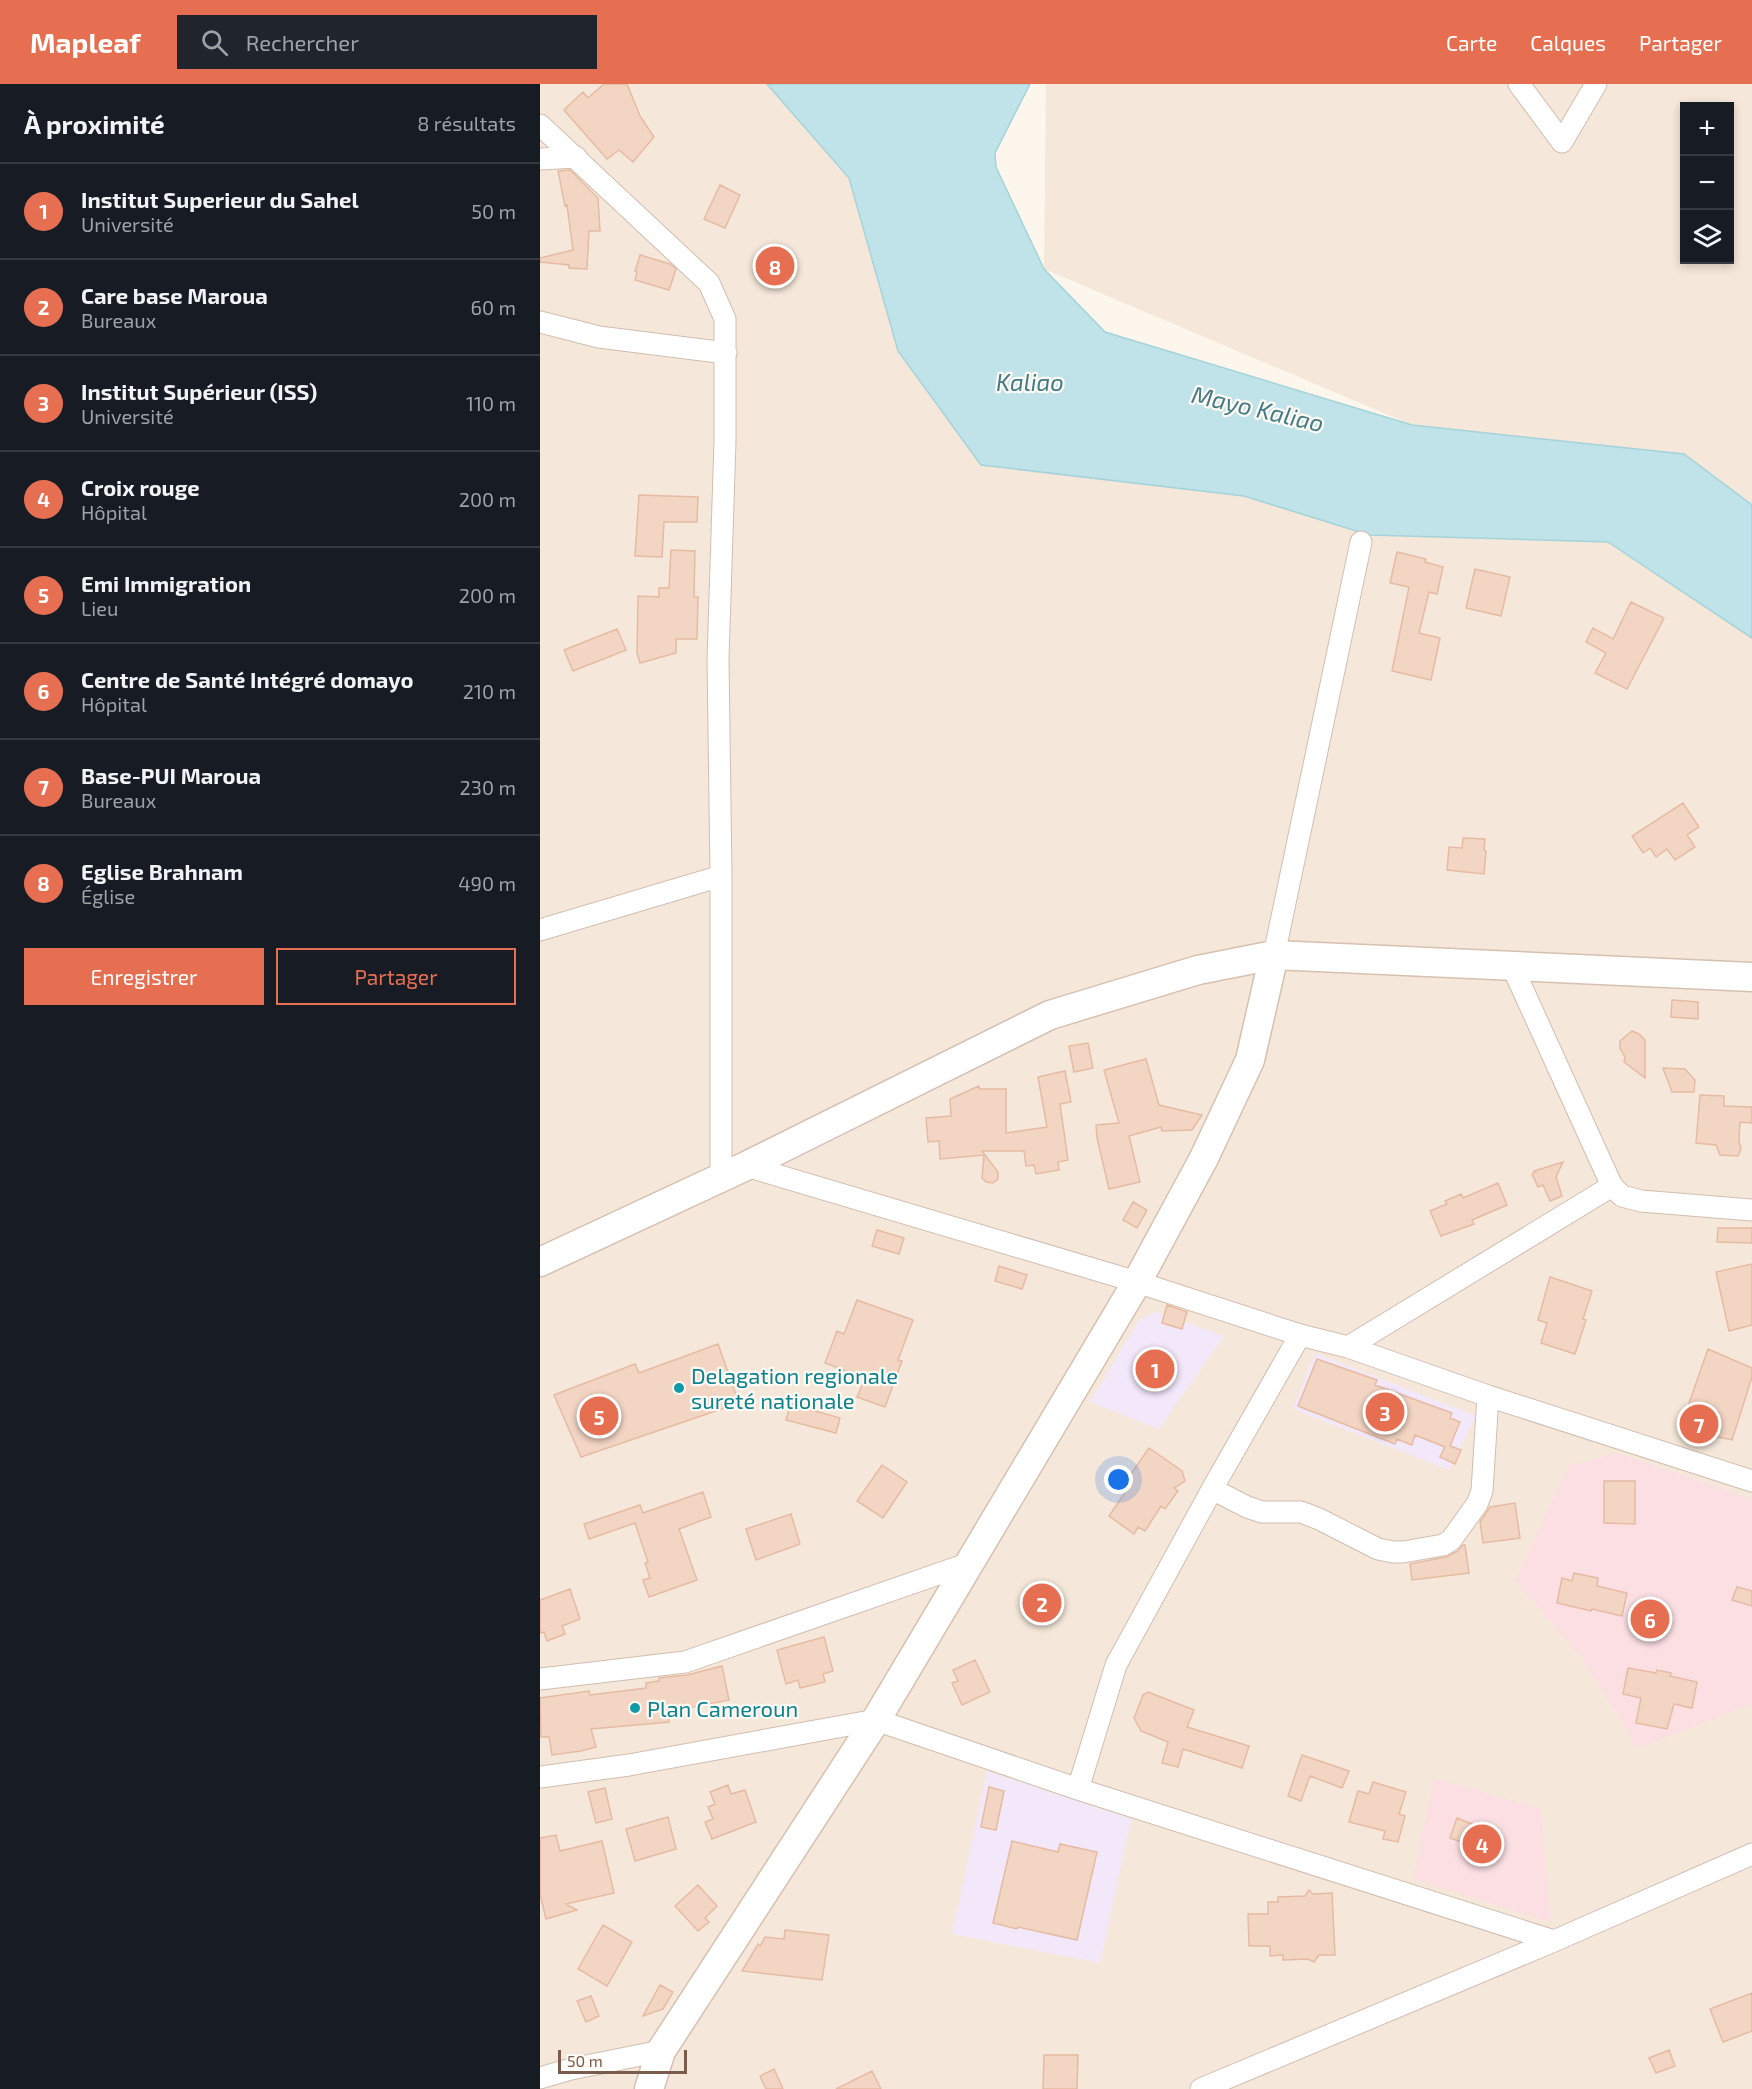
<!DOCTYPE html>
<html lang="fr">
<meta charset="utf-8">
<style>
:root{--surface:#171b24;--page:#20242c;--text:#f1f3f6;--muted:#9ea1a6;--line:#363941;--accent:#e76f51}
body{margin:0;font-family:"Exo 2",sans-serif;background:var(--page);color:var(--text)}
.controls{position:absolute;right:18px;top:18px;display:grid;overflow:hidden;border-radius:0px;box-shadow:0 3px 9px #0003}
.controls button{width:54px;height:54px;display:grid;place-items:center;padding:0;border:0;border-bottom:2px solid var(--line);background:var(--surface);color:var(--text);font:30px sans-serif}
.scale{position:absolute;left:18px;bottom:15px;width:129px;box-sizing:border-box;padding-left:6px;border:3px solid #7a5c4d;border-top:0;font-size:16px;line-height:21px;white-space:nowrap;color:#7a5c4d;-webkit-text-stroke:4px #fffaf3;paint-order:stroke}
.you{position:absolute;left:579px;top:1396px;width:21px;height:21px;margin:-15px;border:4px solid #fff;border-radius:50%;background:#1a73e8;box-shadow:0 0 0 9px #1a73e833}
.badge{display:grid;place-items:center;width:39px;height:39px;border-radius:50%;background:var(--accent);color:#fff;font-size:20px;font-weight:700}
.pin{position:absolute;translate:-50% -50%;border:3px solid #fff;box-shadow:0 2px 6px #0006}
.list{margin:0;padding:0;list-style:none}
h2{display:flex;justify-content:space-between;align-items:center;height:78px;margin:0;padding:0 24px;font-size:26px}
h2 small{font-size:20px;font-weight:400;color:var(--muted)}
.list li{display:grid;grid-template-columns:39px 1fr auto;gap:18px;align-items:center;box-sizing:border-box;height:96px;padding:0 24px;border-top:2px solid var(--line)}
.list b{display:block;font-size:22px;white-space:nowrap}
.list p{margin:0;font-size:20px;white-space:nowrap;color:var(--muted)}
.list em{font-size:20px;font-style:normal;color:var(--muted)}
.actions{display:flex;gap:12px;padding:18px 24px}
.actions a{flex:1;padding:14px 0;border:2px solid var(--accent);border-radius:0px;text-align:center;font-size:21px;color:var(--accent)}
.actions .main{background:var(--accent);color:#fff}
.icon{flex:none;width:33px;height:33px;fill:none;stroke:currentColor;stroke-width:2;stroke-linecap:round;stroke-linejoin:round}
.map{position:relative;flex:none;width:1212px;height:2005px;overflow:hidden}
header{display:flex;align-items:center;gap:36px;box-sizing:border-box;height:84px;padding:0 30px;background:var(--accent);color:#fff}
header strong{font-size:28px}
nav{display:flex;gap:33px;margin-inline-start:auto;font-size:21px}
.search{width:420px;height:54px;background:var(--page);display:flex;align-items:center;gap:15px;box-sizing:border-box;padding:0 21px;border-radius:0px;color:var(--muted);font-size:22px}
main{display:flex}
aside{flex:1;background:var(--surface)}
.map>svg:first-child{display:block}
.residential{fill:#f5e8da;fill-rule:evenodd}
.education{fill:#f3e8fa}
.medical{fill:#fbdfe3}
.water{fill:#bfe3e8;stroke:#a5d3da;stroke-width:1.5}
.building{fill:#f3d5c3;stroke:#e6bba3;stroke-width:1.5}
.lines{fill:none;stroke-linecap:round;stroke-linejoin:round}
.street-casing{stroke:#d1beb0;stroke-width:23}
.secondary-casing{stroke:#d6c0b0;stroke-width:31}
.street{stroke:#fff;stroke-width:21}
.secondary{stroke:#fff;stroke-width:28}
.culture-dot{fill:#0f9aa8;stroke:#fffaf3;stroke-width:2}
.labels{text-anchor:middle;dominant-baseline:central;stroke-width:4.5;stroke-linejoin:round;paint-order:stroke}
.culture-label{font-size:22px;fill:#0d838f;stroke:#fffaf3;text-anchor:start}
.water-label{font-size:24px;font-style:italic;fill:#437c86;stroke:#fffaf3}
</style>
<header>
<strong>Mapleaf</strong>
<div class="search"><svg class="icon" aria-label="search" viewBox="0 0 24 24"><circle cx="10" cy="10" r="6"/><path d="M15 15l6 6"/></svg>Rechercher</div>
<nav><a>Carte</a><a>Calques</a><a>Partager</a></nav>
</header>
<main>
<aside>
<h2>À proximité<small>8 résultats</small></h2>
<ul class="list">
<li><span class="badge">1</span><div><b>Institut Superieur du Sahel</b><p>Université</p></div><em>50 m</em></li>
<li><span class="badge">2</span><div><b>Care base Maroua</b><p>Bureaux</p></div><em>60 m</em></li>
<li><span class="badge">3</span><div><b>Institut Supérieur (ISS)</b><p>Université</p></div><em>110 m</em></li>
<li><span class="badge">4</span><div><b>Croix rouge</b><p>Hôpital</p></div><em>200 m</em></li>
<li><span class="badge">5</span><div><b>Emi Immigration</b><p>Lieu</p></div><em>200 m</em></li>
<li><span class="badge">6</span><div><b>Centre de Santé Intégré domayo</b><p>Hôpital</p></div><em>210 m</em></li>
<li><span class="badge">7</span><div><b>Base-PUI Maroua</b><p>Bureaux</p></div><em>230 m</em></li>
<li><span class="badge">8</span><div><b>Eglise Brahnam</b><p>Église</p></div><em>490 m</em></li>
</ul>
<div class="actions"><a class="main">Enregistrer</a><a>Partager</a></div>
</aside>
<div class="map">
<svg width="1212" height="2005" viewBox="0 0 1212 2005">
<rect width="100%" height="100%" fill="#fdf6ec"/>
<path class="residential" d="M0 0H227L309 94 358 267 441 380 704 412 829 451 1068 458 1212 554V2005H0Z
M506 0H1212V421L1144 370 872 341 504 185ZM1144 22H1190V176H1144Z"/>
<path class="education" d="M617 1228 684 1252 619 1345 550 1318 599 1236Z
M775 1269 936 1332 909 1386 753 1325Z
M447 1687 591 1735 560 1879 412 1850Z"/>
<path class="medical" d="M1077 1369 1212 1415V1620L1098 1664 1042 1574 975 1496 1029 1382Z
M894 1694 1001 1725 1010 1838 873 1795Z"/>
<path class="water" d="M227 0H490L455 69 456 83 504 185 565 248 872 341 1144 370 1212 421V554L1068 458 829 451 704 412 441 381 358 267 309 94Z"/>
<path class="building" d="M64 0H87L100 32 114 53 93 78 79 66 67 75 24 26 43 8 48 14Z
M30 86 58 114 60 147H49L47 185 29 184V181L0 178V174L33 166 27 121 25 122 18 87Z
M180 101 200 111 185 144 164 135Z
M230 161 248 165 240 199 222 194Z
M100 171 130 180 136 185 129 206 95 196 97 188 95 187Z
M99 411 158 413 157 438H124L122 473 95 472Z
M131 466 155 467 154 513H158L157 555H136V569L100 579 97 569 98 512 119 513V504H129Z
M857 468 886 475 885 478 903 483 897 510 889 508 879 549 900 554 891 596 852 587 869 503 850 499Z
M935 485 970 493 961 532 926 524Z
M1091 518 1124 534 1087 605 1055 589 1066 569 1046 558 1053 544 1073 555Z
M77 545 86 566 33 587 24 566Z
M1143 719 1159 743 1147 751 1155 763 1135 776 1127 765 1116 773 1110 764 1103 769 1092 752Z
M923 754 945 755 944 766 946 767 944 790 907 786 909 763 922 764Z
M1132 916 1158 918V935L1131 933Z
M1092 947 1099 950 1105 956V994L1084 978 1085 973 1080 964V957Z
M548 959 553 984 534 988 529 962Z
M606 975 619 1021 662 1031 652 1046 622 1047 621 1043 589 1052 600 1098 569 1105 557 1054 556 1041 579 1039 564 986Z
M1123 984 1145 985 1155 996 1154 1008H1132Z
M525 987 531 1018 520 1020 528 1076 518 1078 519 1086 496 1090 494 1081 486 1082 484 1067H442L458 1088V1095L453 1099 446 1098 442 1094 444 1071 400 1075 399 1057 388 1058 386 1034 411 1032 410 1015 439 1002V1005H466V1049L507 1043 498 993Z
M1160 1011 1184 1012V1022L1212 1023V1039L1200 1038 1199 1057 1201 1065 1198 1072 1180 1071 1176 1061 1156 1059Z
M1023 1078 1016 1093 1022 1112 1010 1117 1003 1101 998 1103 992 1090 995 1088 994 1087Z
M958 1099 967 1121 932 1136 934 1140 901 1152 890 1127 907 1120 905 1117 921 1110 923 1114Z
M593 1118 607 1126 597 1144 583 1136Z
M1178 1144H1212V1159L1177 1158Z
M337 1146 364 1154 359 1170 332 1162Z
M1212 1180V1241L1189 1247 1176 1188Z
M459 1182 487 1191 482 1205 455 1197Z
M1010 1193 1052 1207 1043 1235 1046 1236 1035 1270 1001 1259 1007 1239 998 1236Z
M317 1216 373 1236 358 1276 362 1277 345 1323 317 1313 325 1294 285 1279 297 1247 304 1250Z
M627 1221 647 1228 642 1245 622 1239Z
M178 1260 199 1319 41 1373 14 1311 95 1280 99 1289Z
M1168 1265 1212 1284V1293L1192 1356 1140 1345Z
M777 1275 837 1296 835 1301 912 1329 910 1334 920 1338 910 1362 921 1366 915 1380 900 1373 905 1363 875 1351 872 1361 857 1355 855 1360 758 1322Z
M251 1320 300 1334 296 1349 246 1336Z
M609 1364 642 1387 645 1397 634 1404 638 1407 625 1425 621 1422 605 1447 598 1443 594 1450 569 1432 591 1400 586 1397Z
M342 1381 367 1398 343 1434 317 1417Z
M1064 1397H1095V1440L1064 1439Z
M163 1408 171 1433 139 1445 157 1496 109 1513 103 1496 110 1494 105 1479 108 1478 95 1439 49 1455 44 1440 100 1421 103 1429Z
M975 1419 980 1454 943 1459 940 1438 950 1423Z
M251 1430 260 1460 216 1476 206 1445Z
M923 1461H925L929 1489 872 1496 870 1480 906 1473 918 1467Z
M1034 1489 1058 1494 1057 1502 1087 1509 1082 1532 1052 1525 1051 1527 1017 1519 1022 1494 1032 1497Z
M1197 1503 1212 1507V1522L1192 1516Z
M30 1505 40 1535 22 1542 25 1550 7 1557 4 1548 0 1549V1516Z
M284 1553 293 1587 283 1590 285 1598 260 1604 258 1596 246 1600 237 1566Z
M435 1576 450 1608 422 1621 412 1599 418 1597 413 1586Z
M182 1582 189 1616 128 1628 129 1638 51 1645 56 1663 41 1667 12 1671 9 1653H1L0 1614 49 1607 50 1611 106 1604V1599L119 1597V1594L147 1591Z
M1088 1584 1116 1589 1117 1586 1131 1589 1130 1592 1157 1598 1152 1624 1134 1620 1127 1645 1096 1639 1101 1614 1083 1610Z
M608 1608 654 1626 647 1643 709 1662 702 1684 643 1665 638 1683 622 1679 628 1658 601 1647 594 1634 603 1611Z
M762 1671 809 1687 802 1704 770 1692 761 1717 748 1712Z
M833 1698 866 1708 859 1730 865 1732 858 1758 843 1755 845 1747 809 1738 818 1707 829 1710Z
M188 1701 191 1710 205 1706 216 1738 172 1755 165 1738 173 1735 168 1723 175 1720 170 1708Z
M449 1703 464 1707 456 1746 441 1743Z
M65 1704 72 1735 56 1739 48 1708Z
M128 1733 136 1765 95 1777 86 1745Z
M917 1734 949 1747 944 1763 939 1762 938 1764 910 1754Z
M16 1751 20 1767 62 1757 74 1809 26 1820 37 1826 6 1835 0 1810V1754Z
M472 1757 518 1768 520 1760 557 1768 537 1856 478 1843 477 1845 453 1839Z
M158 1801 177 1822 165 1834 169 1838 158 1847 135 1822Z
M769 1806 773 1810 792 1809 795 1871H779L774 1878 768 1875 743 1876V1871L730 1872V1862H709L708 1830H728V1818H738V1813L765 1812Z
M63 1841 92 1858 67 1902 38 1885Z
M245 1846 289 1851 282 1896 202 1887 218 1860 220 1862 225 1853 244 1855Z
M120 1901 133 1908 123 1925 103 1932Z
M1212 1909V1947L1183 1958 1170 1925Z
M51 1912 59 1932 46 1938 37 1917Z
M1129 1966 1135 1982 1116 1989 1109 1974Z
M504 1971H538L537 2005H503Z
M234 1985 243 2005H226L220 1992Z
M332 1987 341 2005H296Z"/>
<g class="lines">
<defs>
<path id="street" d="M979 0 1022 58 1056 0
M0 41 169 199 185 235V357L178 575 181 792V1094
M0 75 36 73
M0 238 59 253 186 269
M0 846 181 792
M734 871 821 458
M972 882 1072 1102 1082 1112 1101 1117 1212 1126
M206 1082 597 1198 760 1251 808 1263 948 1312 1212 1397
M808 1263 1072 1102
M672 1405 707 1423 722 1428H761L779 1435 838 1465 853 1468H863L903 1461 911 1456 937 1420 942 1407 948 1312
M0 1595 145 1578 427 1480
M0 1693 89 1681 336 1636 538 1705 1014 1857
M538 1705 576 1581 675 1400 760 1251
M0 1994 31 1985 121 1967
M661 2005 1014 1857 1212 1770"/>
<path id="secondary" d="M0 1178 206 1082 510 931 658 886 734 871 1212 893
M109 2005 121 1967 336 1636 597 1198 664 1074 710 976 734 871"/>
</defs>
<use href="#street" class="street-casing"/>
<use href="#secondary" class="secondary-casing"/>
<use href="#street" class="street"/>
<use href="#secondary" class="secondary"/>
</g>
<g class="culture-dot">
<circle cx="139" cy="1304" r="6"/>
<circle cx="95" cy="1624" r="6"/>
</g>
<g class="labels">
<g class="culture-label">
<text x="151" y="1291">Delagation regionale<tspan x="151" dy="25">sureté nationale</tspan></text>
<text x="107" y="1624">Plan Cameroun</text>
</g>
<g class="water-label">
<text x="490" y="297">Kaliao</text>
<text transform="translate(718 324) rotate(13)">Mayo Kaliao</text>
</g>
</g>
</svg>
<div class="controls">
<button>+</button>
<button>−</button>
<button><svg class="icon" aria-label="layers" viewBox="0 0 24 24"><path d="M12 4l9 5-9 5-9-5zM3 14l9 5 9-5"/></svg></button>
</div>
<div class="scale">50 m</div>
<div class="you"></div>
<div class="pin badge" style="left:615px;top:1285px">1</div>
<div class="pin badge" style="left:502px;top:1519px">2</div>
<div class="pin badge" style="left:845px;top:1328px">3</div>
<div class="pin badge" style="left:942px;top:1760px">4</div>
<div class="pin badge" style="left:59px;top:1332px">5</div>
<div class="pin badge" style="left:1110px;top:1535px">6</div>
<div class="pin badge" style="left:1159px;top:1340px">7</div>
<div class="pin badge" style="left:235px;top:182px">8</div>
</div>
</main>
